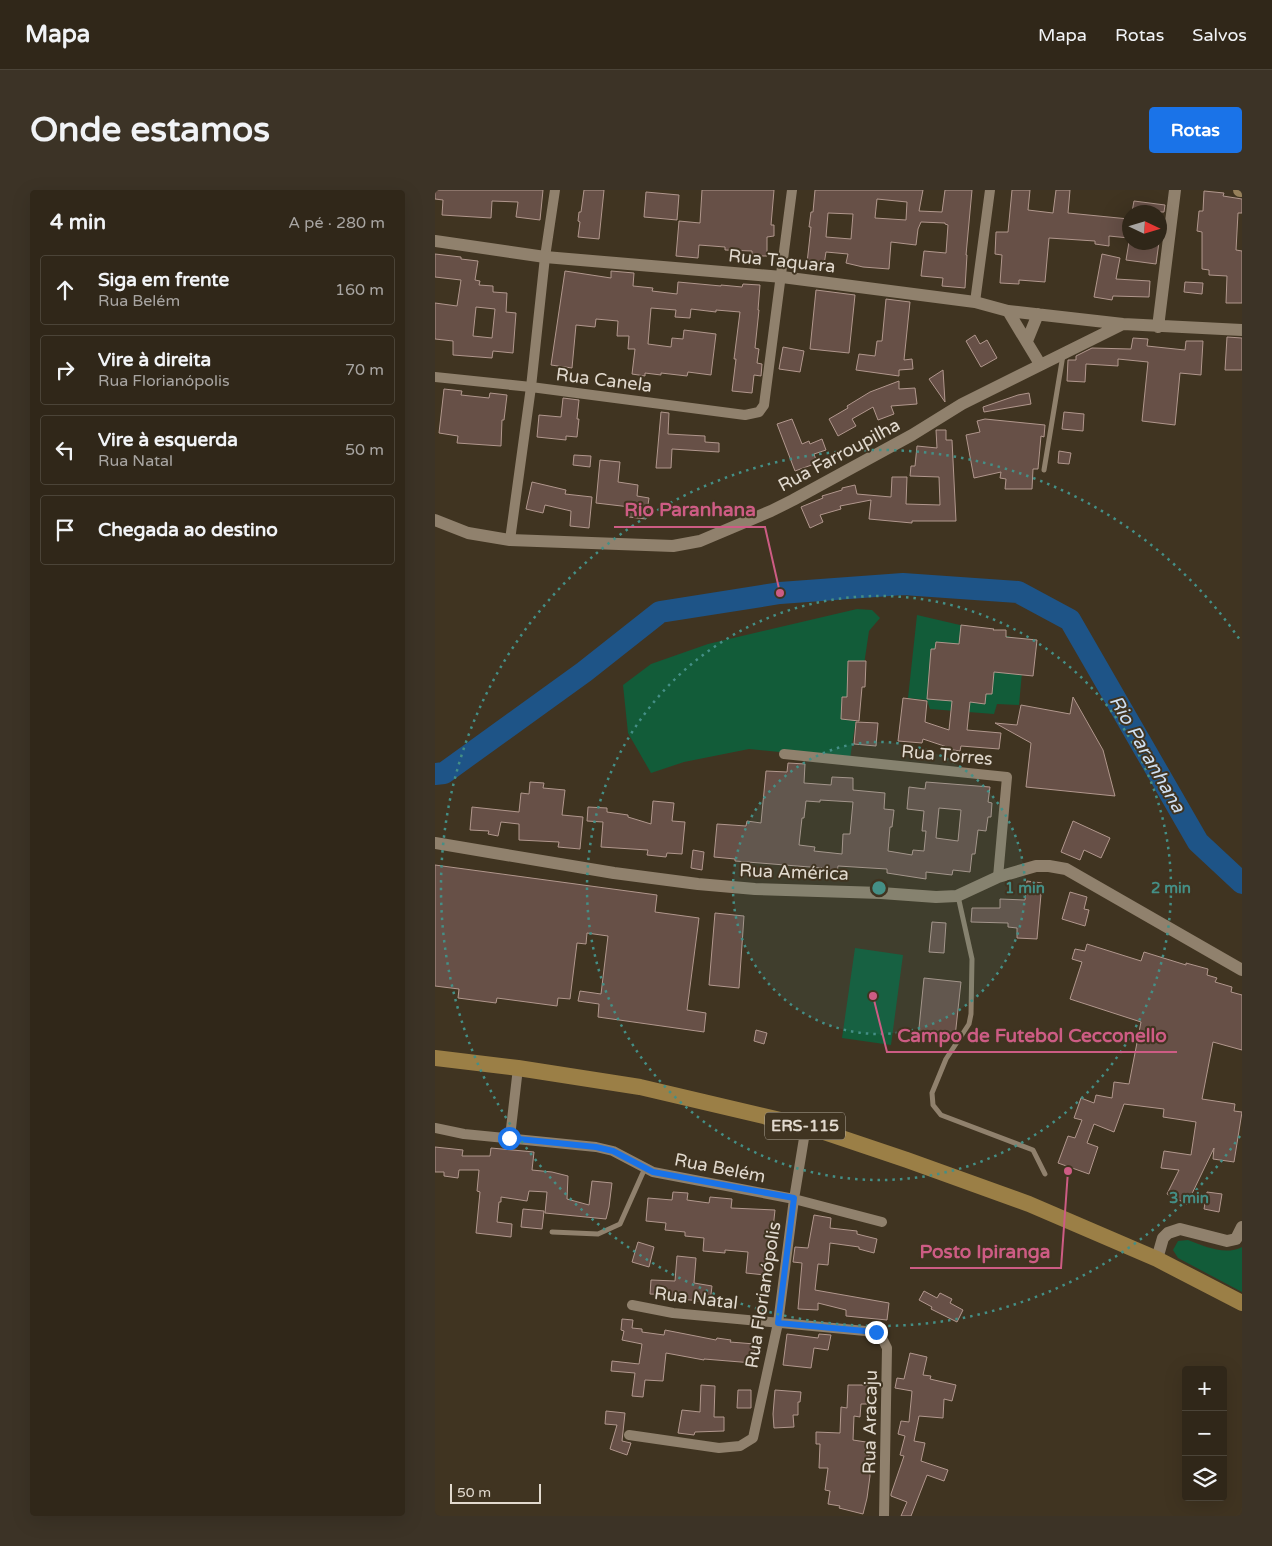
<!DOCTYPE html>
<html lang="pt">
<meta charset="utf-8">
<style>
:root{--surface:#302719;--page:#3c3326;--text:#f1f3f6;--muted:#a8a5a2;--line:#4b4438;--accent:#1a73e8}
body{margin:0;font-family:"Varela Round",sans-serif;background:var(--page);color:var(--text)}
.controls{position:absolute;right:15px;bottom:15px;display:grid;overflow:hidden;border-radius:5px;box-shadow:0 5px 20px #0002}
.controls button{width:45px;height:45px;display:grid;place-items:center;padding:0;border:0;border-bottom:1px solid var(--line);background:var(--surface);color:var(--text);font:25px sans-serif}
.compass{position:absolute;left:687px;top:15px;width:45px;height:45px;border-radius:50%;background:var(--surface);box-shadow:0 5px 20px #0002;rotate:94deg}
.scale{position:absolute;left:15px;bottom:12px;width:91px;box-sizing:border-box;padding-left:5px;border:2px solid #e2dacf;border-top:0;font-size:14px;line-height:18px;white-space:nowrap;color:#e2dacf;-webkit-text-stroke:4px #403421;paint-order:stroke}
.stop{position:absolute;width:15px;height:15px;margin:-11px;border:4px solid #1a73e8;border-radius:50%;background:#fff}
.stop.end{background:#1a73e8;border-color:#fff;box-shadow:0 1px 5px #0008}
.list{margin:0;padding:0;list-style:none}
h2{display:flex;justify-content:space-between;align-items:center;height:65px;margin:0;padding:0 20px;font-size:21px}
h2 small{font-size:16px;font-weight:400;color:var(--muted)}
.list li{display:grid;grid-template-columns:32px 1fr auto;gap:15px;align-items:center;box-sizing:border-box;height:70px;margin:0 10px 10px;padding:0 10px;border:1px solid var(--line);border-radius:5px}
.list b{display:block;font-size:19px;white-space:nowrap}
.list p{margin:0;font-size:16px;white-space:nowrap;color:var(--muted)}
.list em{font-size:16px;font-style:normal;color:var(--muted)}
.icon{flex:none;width:28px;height:28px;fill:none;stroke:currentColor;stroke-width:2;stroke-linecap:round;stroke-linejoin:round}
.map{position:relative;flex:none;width:807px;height:1326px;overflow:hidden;border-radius:5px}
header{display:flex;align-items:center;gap:30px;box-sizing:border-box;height:70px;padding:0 25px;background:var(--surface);border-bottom:1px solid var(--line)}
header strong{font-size:24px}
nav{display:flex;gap:28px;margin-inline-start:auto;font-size:18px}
.intro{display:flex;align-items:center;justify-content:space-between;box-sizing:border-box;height:120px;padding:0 30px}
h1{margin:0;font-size:35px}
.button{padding:12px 22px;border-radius:5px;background:var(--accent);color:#fff;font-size:18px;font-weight:700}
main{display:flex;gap:30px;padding:0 30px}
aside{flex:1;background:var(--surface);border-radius:5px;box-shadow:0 5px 20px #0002}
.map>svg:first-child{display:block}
.green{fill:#125c39}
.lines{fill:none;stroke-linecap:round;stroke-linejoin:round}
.river{stroke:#1e5487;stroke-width:22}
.building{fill:#675047;stroke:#b1978d;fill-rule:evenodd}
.service{stroke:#90816d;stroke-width:5}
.minor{stroke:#90816d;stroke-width:10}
.tertiary{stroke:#90816d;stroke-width:12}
.secondary{stroke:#96805a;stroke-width:14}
.primary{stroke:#9b7f46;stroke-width:16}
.route{stroke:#1a73e8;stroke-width:6}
.ring{fill:none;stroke:#448f86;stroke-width:2.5;stroke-dasharray:2.5 5}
.labels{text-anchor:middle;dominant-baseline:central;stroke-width:4;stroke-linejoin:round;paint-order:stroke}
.shield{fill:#403421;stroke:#b1a89b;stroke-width:1}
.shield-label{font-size:16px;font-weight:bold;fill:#e2dacf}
.street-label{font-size:18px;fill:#e2dacf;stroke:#403421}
.water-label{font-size:19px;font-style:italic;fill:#cedff2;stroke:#403421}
.centre{fill:#448f86;stroke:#403421;stroke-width:2.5}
.ring-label{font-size:15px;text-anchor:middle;font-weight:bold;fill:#448f86;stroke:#403421;stroke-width:4;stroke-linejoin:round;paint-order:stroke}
.leader{fill:none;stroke:#cd5c84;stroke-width:2}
.callout-dot{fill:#cd5c84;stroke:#403421;stroke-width:2}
.callout-label{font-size:19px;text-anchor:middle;font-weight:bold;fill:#cd5c84;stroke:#403421;stroke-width:4;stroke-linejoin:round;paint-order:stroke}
</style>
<header>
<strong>Mapa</strong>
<nav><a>Mapa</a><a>Rotas</a><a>Salvos</a></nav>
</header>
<div class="intro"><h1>Onde estamos</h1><a class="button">Rotas</a></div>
<main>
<aside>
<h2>4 min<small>A pé · 280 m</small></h2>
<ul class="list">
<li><svg class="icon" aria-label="ahead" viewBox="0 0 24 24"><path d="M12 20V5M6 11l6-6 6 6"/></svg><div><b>Siga em frente</b><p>Rua Belém</p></div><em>160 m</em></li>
<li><svg class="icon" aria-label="right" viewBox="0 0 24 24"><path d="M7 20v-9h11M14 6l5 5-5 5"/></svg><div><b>Vire à direita</b><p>Rua Florianópolis</p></div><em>70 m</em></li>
<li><svg class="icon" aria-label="left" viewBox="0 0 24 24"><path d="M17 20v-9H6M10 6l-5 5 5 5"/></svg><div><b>Vire à esquerda</b><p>Rua Natal</p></div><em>50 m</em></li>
<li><svg class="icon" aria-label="arrive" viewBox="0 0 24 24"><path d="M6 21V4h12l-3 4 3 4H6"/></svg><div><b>Chegada ao destino</b></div></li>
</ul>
</aside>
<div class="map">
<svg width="807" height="1326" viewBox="0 0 807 1326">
<rect width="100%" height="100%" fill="#403421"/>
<path class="green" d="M422 419 437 420 445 428 434 441 415 569 314 559 249 572 216 583 193 543 188 495 216 474 273 454Z
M482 425 590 450 584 515 562 514 559 524 495 519 492 510 473 508Z
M420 758 468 765 456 855 407 848Z
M753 1050C769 1056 790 1066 807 1057V1102L743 1068 738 1060 743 1051Z"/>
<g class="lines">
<path class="river" d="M0 584 9 583 149 482 225 422 345 403 468 394 583 402 635 430 763 652 807 693"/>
</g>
<path class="building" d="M0 0H108L105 30 81 27 83 12 57 11 56 28 7 25 8 10 0 9Z
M149 0H169L164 49 143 47 145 32 143 31 144 22H146Z
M267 0H339L336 35H339V46L332 47V66H317V61L290 60V57L264 55 263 68 241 66 244 31 265 33Z
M380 0H488L484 21 507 22 510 0H537L531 65H532L530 98 507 96 508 88 486 86 489 61 511 63 513 35 510 34V33L486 32 483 39 481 55 456 52 454 79 428 77 411 73 413 64 391 62 389 75 372 73 376 37H374L376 22H378ZM442 9 472 12 471 30 440 28ZM393 23 418 24 416 49 391 47Z
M577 0H595L593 20 618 23 621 0H635L633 23 694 29V48L674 46V56L660 54V51L614 48 610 92 584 90V94L565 93 567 65 560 64 561 42H573Z
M769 1 789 3 788 6 807 9V23H803L801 60 807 61V113H791L792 86 774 85V80L767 79V42L762 41 764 21H768Z
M211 2 244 5 242 30 209 27Z
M699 11 730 15 729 22H697Z
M694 52H724L721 74 691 70Z
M0 64 26 67V69L43 71 40 90 45 91 44 95 58 96V102L72 103 71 122 81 123 78 163 58 161 57 168 18 165V151L0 149V113L22 116 26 90 0 87ZM41 117 60 119 57 148 38 146Z
M667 64 685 68 681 89 715 91 714 107 678 106 677 110 659 107Z
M130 81 176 88V81L199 83 198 96 218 98 217 101 242 104 243 92 286 96V95L307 97 308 94 325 95 323 120H324L320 158 324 159 322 173 327 174 326 186 319 185 317 203 297 201 301 169H299L305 122 281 120V122L256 119 255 128 240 127 241 120 216 118 213 154 236 157 237 148 248 149 249 140 281 144 276 185 253 182 252 186 226 183V185L210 183V186L197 184 200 159H193L194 146H182L183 131 161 129 160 137 141 135 137 178 116 175Z
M750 92 768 93 767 104 749 102Z
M381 100 420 105 414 163 375 159Z
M451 109 475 112 469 170 477 169 478 179 464 180V186L421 180 424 164 440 166 442 151H447Z
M540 145 545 154 552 150 562 168 546 177 531 151Z
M792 147 807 148V180H790Z
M698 148 713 149 712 156 750 160 751 151H768L766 185 745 183 740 235 707 231 713 172 683 169V176L651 174 650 192 632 191 633 170H641V166L657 158 696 159Z
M348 157 369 161 365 182 344 179Z
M508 180 510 212 494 189Z
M464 191V199L480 198 482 214 456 216 459 224 443 230 438 217 417 229 421 236 403 246 394 229 413 218 412 216 435 202Z
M9 199 27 201 26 205 54 208 55 203 72 205 69 230H67L66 256 22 253 23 246 4 243Z
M594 203 596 214 549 222 548 217 583 205Z
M128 208 144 210 142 229H144L142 247 131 246V250L102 247 104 225 126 227Z
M226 222 234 223 233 244 270 246V252L284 253V262L237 259 236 278H221Z
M629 222 649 224 648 241 627 239Z
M357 229 367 254 374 251 375 254 387 249 391 260 379 264 382 273 360 281 342 234Z
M550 229 610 235 609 247 606 246 603 279H598L597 299H570L571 289 565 288 566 282 539 288 531 245 545 242 542 231Z
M501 240H511V250H517L521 331H477V333L434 329 436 310 405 316 406 319 385 325 388 332 375 338 366 317 388 308 387 306 407 300V298L420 295 422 304 456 307 457 287H472L471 314 505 315 504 287 475 286 476 276H480L482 256 502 258Z
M624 261 636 263 634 274 623 273Z
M139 265 156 266 155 277 138 275Z
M165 270 185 272 183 292 203 295 202 306 214 308 211 329 194 327 195 317 161 313Z
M97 292 131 300 130 304 157 307 154 338 135 336 136 321 110 315 108 323 91 319Z
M526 435 559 439 558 440H571V447L602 450 598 486 559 482 557 504H551L550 514 535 512 532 540 566 543 564 559 526 556 525 561 512 559V557L488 549 487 553 463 551 468 508 492 511 490 532 514 540 517 511 492 509 496 459H500L501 452 524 454Z
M413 471H431L430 497H427L424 531 406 529 407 507H412Z
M638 507 668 560 680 606 591 597 596 553 560 533 582 535 586 515 635 524Z
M421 532 443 533 441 556 419 554Z
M353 573 370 574 369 593 396 595 397 587 418 588V600L450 603 449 619 459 620 457 637H455L453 661 477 665 478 660 489 661 491 641H487L489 621 472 619 474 597 490 599 491 592 555 597 553 612 557 613 556 627H553L551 641 543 640 540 664H537L535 682 518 680 517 685 491 682V689L452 683V679L403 676 402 683 387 681V678L300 671V669L279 667 282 634 311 636 312 631 326 633 331 581 352 582ZM385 610 418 612 415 644H408L407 664 379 661 380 657 364 655 367 628H369L371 611 385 612ZM504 618 526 620 523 651 501 648Z
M95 592 109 593 108 598 130 600 127 625 148 627 145 659 123 657 124 652 84 650V634L66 632 63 646 53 644 54 641 35 640 37 617 84 622 86 603 94 604Z
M218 611 239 613 237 631 250 632 247 664 232 663 231 667 212 665 213 660 166 657 168 632 152 631 153 617 172 618V622L193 625V627L216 634Z
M638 631 675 648 666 668 649 660 645 670 626 662Z
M258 660 269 662 267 680 256 678Z
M0 675 222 705 220 722 264 728 252 820 271 823 269 842 163 827 164 814 143 811 145 801 166 804 173 746 152 743 151 754 142 753 135 809 123 808 122 816 62 808 61 813 23 808 24 799 0 796Z
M592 691 607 693 602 749 582 748V738L573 737V733L536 732 537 718H565V709L590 710Z
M635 702 652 707 649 719 654 720 650 736 627 729Z
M280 723 309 726 304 798 274 795Z
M497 732 511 733 509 763 494 762Z
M652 754 706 771 709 762 751 775V773L773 779 772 785 782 788 780 792 797 797 796 802 807 805V860L778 852 767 909 800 914 799 921 807 922 799 972 778 969 779 958 752 1014 732 1004 744 980 726 978 729 961 756 965 761 932 728 927 729 919 689 914 679 942 659 934 652 953 663 957 654 984 623 973 633 946 640 948 647 930 639 928 646 908 659 913 661 905 677 908 679 892 694 894 706 832 635 809 647 772 637 769 640 759 650 761Z
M489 788 526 792 520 847 517 851 483 848Z
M321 840 332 843 329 854 319 851Z
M0 957 28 960 27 966H55L56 958 99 962 97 980 117 982 133 986 132 1009 154 1015 157 991 177 993 174 1017 171 1029 110 1023 112 1002 94 1001 92 1011 66 1007V1012H64L62 1032 77 1034 76 1047 41 1043 45 1002 42 1001 44 980H24L23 988 9 986V982H0Z
M238 1002 253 1003 252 1010 274 1013 275 1007 297 1009 296 1018 340 1020 337 1048 342 1049 340 1067 332 1066 330 1085 311 1083 313 1062 290 1060V1063L268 1061 269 1048 250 1046V1042L230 1040 231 1033 211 1031 213 1008 237 1010Z
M772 1002 787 1004 784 1022 769 1019Z
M88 1019 109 1021 107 1039 86 1037Z
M379 1025 396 1028 395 1038 422 1041V1044L442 1049 439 1063 424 1059V1057L395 1053 393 1075 383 1074 380 1100 454 1113 452 1130 411 1126V1120L383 1113V1120L363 1119 367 1073 358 1072 360 1057 373 1058Z
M203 1052 219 1057 214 1077 197 1072Z
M242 1066 261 1068 259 1093 277 1096 275 1112 235 1108 236 1105 215 1104 216 1090 240 1091Z
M489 1101 502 1108 505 1103 517 1109 515 1113 528 1120 522 1132 496 1119 497 1117 484 1110Z
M187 1129 198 1130 197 1138 207 1139V1142L229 1145 230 1140 281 1150 282 1148 296 1150 295 1152 320 1154 318 1173 269 1169V1170L231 1163 228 1191 210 1190 208 1207 197 1206 200 1183 176 1181 177 1171 204 1174 207 1154 187 1150 189 1141 186 1140Z
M352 1144 383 1148 384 1144 396 1145 393 1160 379 1158 376 1178 348 1175Z
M475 1163 492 1167 488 1185 496 1186 495 1189 521 1195 517 1211 509 1209 508 1228 484 1226 479 1251 490 1253 486 1271 513 1280 509 1291 492 1285 476 1326H466L472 1312 456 1306V1304L469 1266 465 1265 470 1246 463 1244 466 1231 474 1232 477 1201 460 1198 462 1188 469 1189Z
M266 1195 280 1196 279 1227H289V1241L260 1242 259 1245 243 1243 247 1220 265 1222Z
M413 1195H433L432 1214H426L425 1227 419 1226 418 1250 431 1252 430 1264 434 1265 435 1286 432 1308 428 1324 404 1318 405 1316 393 1314 395 1301 390 1300 393 1278H384L385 1254H381V1242L405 1243 406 1217 412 1218Z
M303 1200H316V1218H302Z
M340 1200 366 1202 365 1212H363V1225H358L359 1237 339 1238 338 1224Z
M171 1221 190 1223 187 1251 196 1253 192 1265 175 1259 182 1235 170 1234Z"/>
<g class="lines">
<path class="service" d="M609 280 628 165
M523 706 537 769 536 824 534 834 511 869 497 903 498 915 506 925 598 960 610 984
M117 1042 163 1044 185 1034 210 978"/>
<path class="minor" d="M540 112 555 0
M0 187 96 197 310 225 324 222 329 215 357 0
M75 350 96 197 110 67 120 0
M349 564 572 587 563 687
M0 938 29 944 161 957 178 961 218 982 359 1009 447 1032
M75 947 83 878
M197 1115 238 1123 441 1142 447 1148 452 1158 449 1326
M194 1245 284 1258 305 1256 318 1248 343 1133 359 1009 371 936"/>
<path class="tertiary" d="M0 51 110 67 347 87 540 112 573 121 688 134 807 140
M573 121 605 174
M723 137 740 0
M592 151 603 124
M0 330 33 343 75 350 238 356 265 351 336 321 358 310 477 245 527 214 688 134
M0 653 179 683 263 694 320 699 446 703 501 707 522 706 563 687 601 676H614L631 679 807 780
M722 1069 728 1048 733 1043 745 1039 792 1051 801 1049 807 1037"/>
<path class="secondary" d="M805 0H807"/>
<path class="primary" d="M0 868 83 878 205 897 371 936 472 970 594 1014 722 1069 807 1113"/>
</g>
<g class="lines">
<path class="route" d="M74 948 161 957 178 961 218 982 359 1008 343 1133 441 1142"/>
</g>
<circle cx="444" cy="698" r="146" fill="#448f86" fill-opacity=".12"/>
<g class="ring">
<circle cx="444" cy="698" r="146"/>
<circle cx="444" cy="698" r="292"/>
<path d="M805 946A438 438 0 1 1 805 450"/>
</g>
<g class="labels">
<rect class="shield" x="330" y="922.5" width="80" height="27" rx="4"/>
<g class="shield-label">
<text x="370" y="936">ERS-115</text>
</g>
<g class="street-label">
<text transform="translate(347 71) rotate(6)">Rua Taquara</text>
<text transform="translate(169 190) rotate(7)">Rua Canela</text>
<text transform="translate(404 265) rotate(-28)">Rua Farroupilha</text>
<text transform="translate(512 565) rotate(5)">Rua Torres</text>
<text transform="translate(359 682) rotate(2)">Rua América</text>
<text transform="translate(285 978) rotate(11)">Rua Belém</text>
<text transform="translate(328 1105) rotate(-81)">Rua Florianópolis</text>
<text transform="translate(261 1108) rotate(7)">Rua Natal</text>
<text transform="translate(435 1232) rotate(-89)">Rua Aracaju</text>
</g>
<g class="water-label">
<text transform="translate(712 564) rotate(60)">Rio Paranhana</text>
</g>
</g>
<circle cx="444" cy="698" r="8" class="centre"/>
<g class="ring-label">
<text x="590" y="703">1 min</text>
<text x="736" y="703">2 min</text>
<text x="754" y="1013">3 min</text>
</g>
<path class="leader" d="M345 403L330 337H179M438 806L452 862H742M633 981L626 1078H475"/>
<g class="callout-dot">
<circle cx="345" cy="403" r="5"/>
<circle cx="438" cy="806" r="5"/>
<circle cx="633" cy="981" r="5"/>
</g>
<g class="callout-label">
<text x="255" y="326">Rio Paranhana</text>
<text x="597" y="852">Campo de Futebol Cecconello</text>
<text x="550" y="1068">Posto Ipiranga</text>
</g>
</svg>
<div class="controls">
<button>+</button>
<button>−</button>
<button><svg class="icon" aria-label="layers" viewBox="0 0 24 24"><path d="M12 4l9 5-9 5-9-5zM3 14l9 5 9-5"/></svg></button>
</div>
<svg class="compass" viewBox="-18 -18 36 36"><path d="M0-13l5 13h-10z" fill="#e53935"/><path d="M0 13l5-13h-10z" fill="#a8a5a2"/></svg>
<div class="scale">50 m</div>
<div class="stop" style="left:74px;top:948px"></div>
<div class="stop end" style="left:441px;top:1142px"></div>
</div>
</main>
